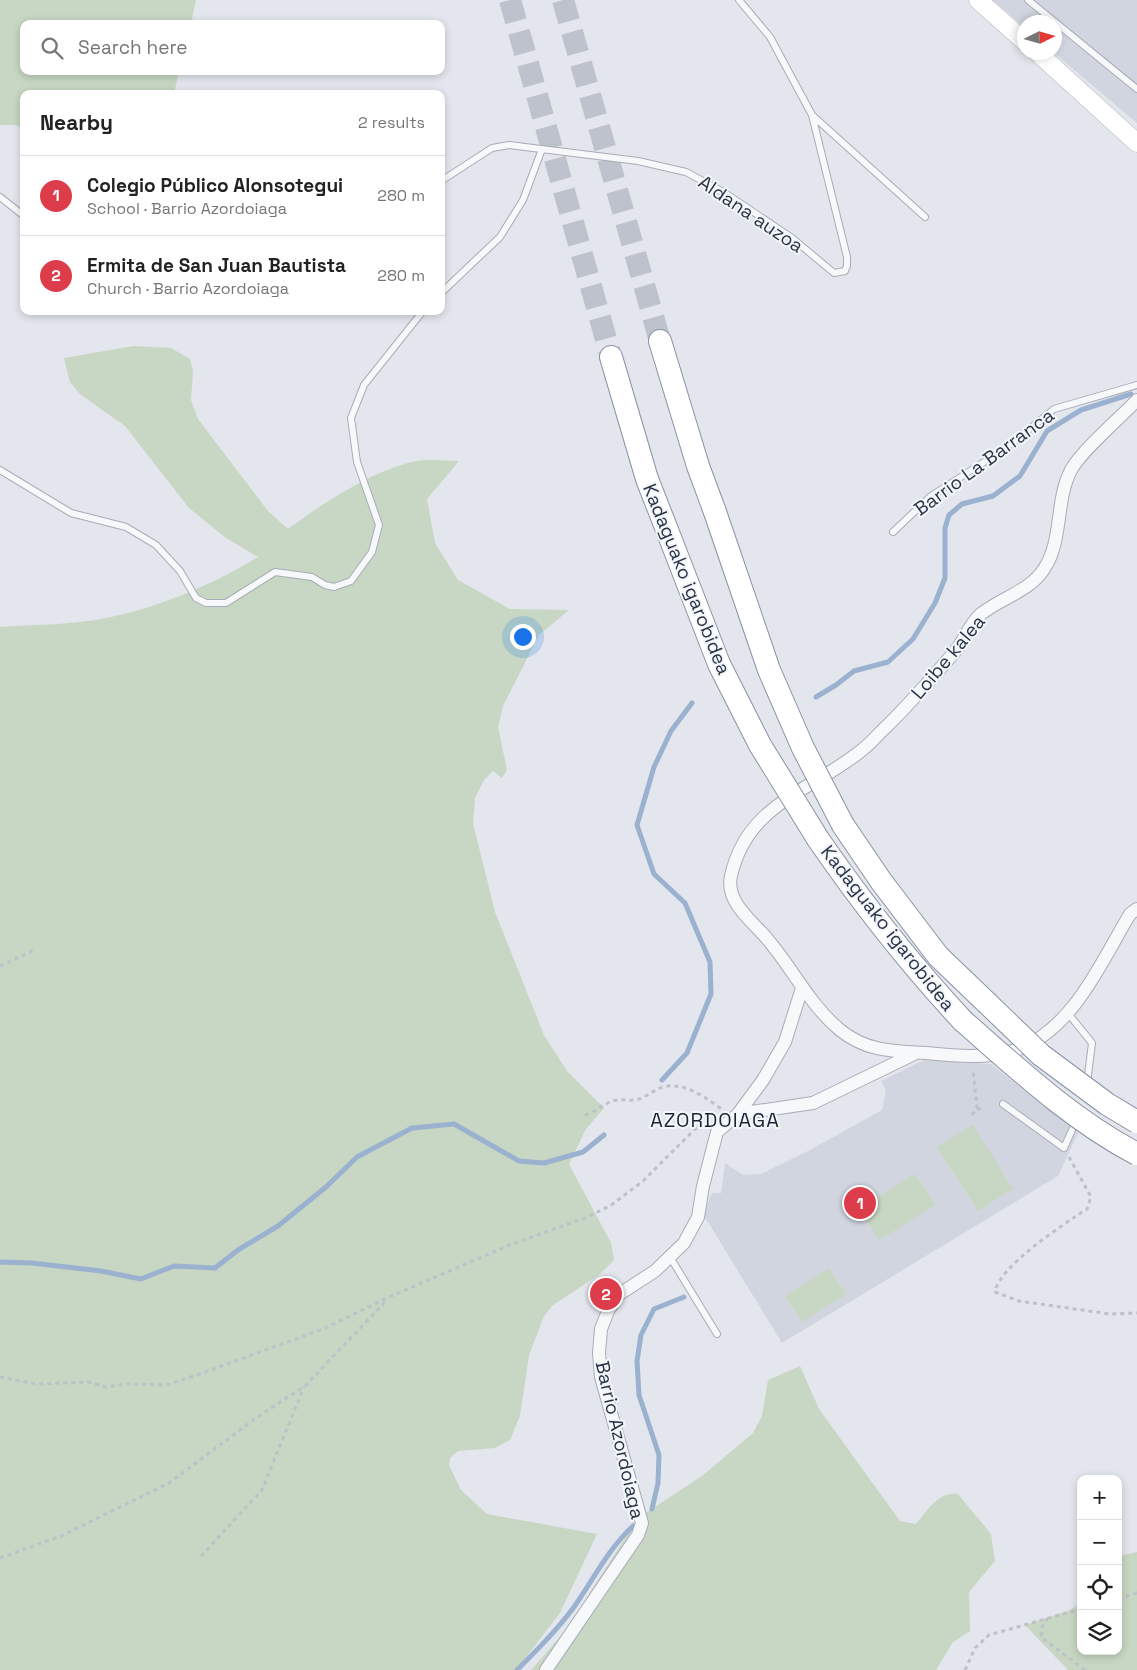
<!DOCTYPE html>
<meta charset="utf-8">
<style>
:root{--surface:#fff;--page:#f2f2f2;--text:#222;--muted:#767676;--line:#e0e0e0;--accent:#dd3d4a}
body{margin:0;font-family:"Space Grotesk",sans-serif;background:var(--page);color:var(--text)}
.controls{position:absolute;right:15px;bottom:15px;display:grid;overflow:hidden;border-radius:10px;box-shadow:0 2px 8px #0003}
.controls button{width:45px;height:45px;display:grid;place-items:center;padding:0;border:0;border-bottom:1px solid var(--line);background:var(--surface);color:var(--text);font:25px sans-serif}
.compass{position:absolute;left:1017px;top:15px;width:45px;height:45px;border-radius:50%;background:var(--surface);box-shadow:0 2px 8px #0003;rotate:85deg}
.you{position:absolute;left:522px;top:636px;width:18px;height:18px;margin:-12px;border:4px solid #fff;border-radius:50%;background:#1a73e8;box-shadow:0 0 0 8px #1a73e833}
.badge{display:grid;place-items:center;width:32px;height:32px;border-radius:50%;background:var(--accent);color:#fff;font-size:16px;font-weight:700}
.pin{position:absolute;translate:-50% -50%;border:2px solid #fff;box-shadow:0 1px 5px #0006}
.list{margin:0;padding:0;list-style:none}
h2{display:flex;justify-content:space-between;align-items:center;height:65px;margin:0;padding:0 20px;font-size:21px}
h2 small{font-size:16px;font-weight:400;color:var(--muted)}
.list li{display:grid;grid-template-columns:32px 1fr auto;gap:15px;align-items:center;box-sizing:border-box;height:80px;padding:0 20px;border-top:1px solid var(--line)}
.list b{display:block;font-size:19px;white-space:nowrap}
.list p{margin:0;font-size:16px;white-space:nowrap;color:var(--muted)}
.list em{font-size:16px;font-style:normal;color:var(--muted)}
.icon{flex:none;width:28px;height:28px;fill:none;stroke:currentColor;stroke-width:2;stroke-linecap:round;stroke-linejoin:round}
.map{position:relative;flex:none;width:1137px;height:1670px;overflow:hidden}
.search{position:absolute;background:var(--surface);box-shadow:0 2px 8px #0003;left:20px;top:20px;width:425px;height:55px;display:flex;align-items:center;gap:12px;box-sizing:border-box;padding:0 18px;border-radius:10px;color:var(--muted);font-size:19px}
.panel{position:absolute;background:var(--surface);box-shadow:0 2px 8px #0003;left:20px;top:90px;width:425px;height:225px;border-radius:10px}
.map>svg:first-child{display:block}
.built{fill:#d1d5df}
.green{fill:#c7d7c3}
.lines{fill:none;stroke-linecap:round;stroke-linejoin:round}
.stream{stroke:#9bb1d0;stroke-width:5}
.highway-tunnel{stroke:#bec2cc;stroke-width:22;stroke-dasharray:22 11;stroke-linecap:butt}
.lane-casing{stroke:#a7acb8;stroke-width:8}
.street-casing{stroke:#a7acb8;stroke-width:14}
.secondary-casing{stroke:#a7acb8;stroke-width:19}
.highway-casing{stroke:#8992a5;stroke-width:24}
.path{stroke:#bdc1c8;stroke-width:3;stroke-dasharray:4 4;stroke-linecap:butt}
.lane{stroke:#f7f8fa;stroke-width:6}
.street{stroke:#f7f8fa;stroke-width:12}
.secondary{stroke:#fff;stroke-width:18}
.highway{stroke:#fff;stroke-width:22}
.highway-bridge-casing{stroke:#8992a5;stroke-width:24;stroke-linecap:butt}
.highway-bridge{stroke:#fff;stroke-width:22}
.labels{text-anchor:middle;dominant-baseline:central;stroke-width:4;stroke-linejoin:round;paint-order:stroke}
.street-label{font-size:19px;fill:#293247;stroke:#f3f6f9}
.neighbourhood-label{font-size:20px;letter-spacing:1px;fill:#1b2338;stroke:#f3f6f9}
</style>
<div class="map">
<svg width="1137" height="1670" viewBox="0 0 1137 1670">
<rect width="100%" height="100%" fill="#e3e6ed"/>
<path class="built" d="M993 0H1137V123L1054 53V22H1024V27Z
M924 1060 991 1064 1078 1133 1058 1176 782 1343 703 1214 712 1193H721L725 1163 743 1175 761 1174 810 1150 882 1110 886 1090 881 1081Z"/>
<path class="green" d="M0 0H196L191 24H24V71H179L174 94H24V128L15 125H0Z
M134 346 171 348 190 359 193 371 191 400 198 419 268 511 288 529C323 503 375 469 417 461 430 459 446 461 459 461L427 499 435 543 458 580 510 609 569 610 539 635 503 706 498 727 507 770 502 778 493 771 484 780 475 798 473 823 495 912 544 1035 567 1071 604 1108 586 1129 569 1164 611 1243 614 1260 600 1274 553 1305 544 1316 529 1355 520 1416 510 1440 495 1448 458 1451 450 1458 449 1465 461 1490 487 1514 597 1534 560 1613 516 1670H0V627C29 625 59 625 88 621 143 614 212 586 258 557L226 538 189 508 125 426 80 394 70 382 64 358Z
M973 1125 1013 1189 978 1211 937 1147Z
M915 1174 935 1205 879 1240 859 1209Z
M829 1268 846 1294 802 1322 785 1296Z
M800 1366 819 1409 900 1521 916 1524C928 1510 938 1491 958 1494L991 1534 995 1561 969 1592 970 1631 953 1642 936 1670H531L566 1630 638 1518 702 1476 753 1433 762 1416 768 1380Z
M1137 1552V1670H1068L1025 1625 1068 1611 1081 1603V1651H1118V1556Z"/>
<g class="lines">
<path class="stream" d="M816 697 836 685 854 671 888 662 913 639 935 603 945 578V528L949 515 962 504 993 496 1020 476 1047 431 1081 410 1131 394
M662 1080 687 1053 711 994 710 962 685 903 654 874 637 825 654 767 671 731 692 703
M0 1262 32 1263 101 1271 141 1279 174 1266 215 1268 238 1250 278 1226 326 1187 357 1157 412 1128 454 1124 519 1161 544 1163 583 1152 604 1135
M652 1509 658 1483 659 1455 639 1395 637 1361 641 1335 654 1309 684 1297
M517 1670C537 1650 557 1630 574 1607 593 1580 608 1549 633 1526"/>
<path class="highway-tunnel" d="M510 0 611 357
M563 0 660 341"/>
<defs>
<path id="lane" d="M739 0 770 37 812 115 925 217
M1028 0 1137 89
M441 181 492 148 509 145 638 161 686 172 725 193 792 238 834 273 845 271 847 266V257L812 115
M0 197 24 216
M441 293 500 237 523 200 542 149
M0 470 71 513 126 527 156 545 180 571 196 598 206 603H226L275 572 312 577 325 585 334 587 351 581 372 552 379 525 357 462 351 418 364 385 423 311
M893 532 931 496 1006 448 1054 409 1137 385
M1067 1012 1092 1043 1087 1083
M1003 1104 1064 1148 1076 1121
M670 1257 717 1334"/>
<path id="street" d="M1137 400C1120 418 1082 450 1071 470 1055 501 1063 541 1044 569 1030 591 1001 598 981 614 971 622 965 638 957 649 935 675 912 701 888 725 879 733 871 743 862 750 812 791 747 803 731 876 725 903 754 922 769 941 794 971 810 1005 840 1030 867 1052 894 1051 926 1053 955 1056 988 1059 1016 1050 1073 1030 1101 962 1130 914L1137 909
M738 1114 813 1103 914 1054
M546 1670 638 1535 642 1523 601 1377 599 1353 601 1329 608 1311 618 1295 655 1271 684 1243 698 1217 703 1186 717 1132 738 1114 763 1080 785 1042 802 988"/>
<path id="secondary" d="M978 0 1024 41
M1037 52 1137 143"/>
<path id="highway" d="M660 341 698 466 715 512
M611 357 647 479 667 530
M843 825 881 881 938 956 986 1002
M818 839C862 903 910 964 963 1021"/>
</defs>
<use href="#lane" class="lane-casing"/>
<use href="#street" class="street-casing"/>
<use href="#secondary" class="secondary-casing"/>
<use href="#highway" class="highway-casing"/>
<path class="path" d="M0 966 36 949
M977 1108 983 1111
M585 1115C595 1112 602 1105 612 1101 620 1098 631 1102 639 1099 648 1096 655 1089 663 1087 685 1081 707 1099 723 1110
M972 1115 977 1108 973 1069
M1069 1157 1091 1197 1087 1209C1064 1224 999 1266 995 1292L1019 1301 1110 1314 1137 1313
M0 1377 36 1384 88 1382 106 1387 127 1384 166 1385 200 1374 323 1329 389 1297 512 1244 585 1218 610 1206 643 1181 695 1129 705 1125
M201 1556 262 1490 304 1387
M0 1558 61 1536 169 1483 256 1418 305 1386 387 1300
M1118 1599 1137 1593
M1048 1618 1042 1627 1041 1637 1085 1670
M965 1670 975 1648 989 1635 1081 1609"/>
<use href="#lane" class="lane"/>
<use href="#street" class="street"/>
<use href="#secondary" class="secondary"/>
<use href="#highway" class="highway"/>
<defs>
<path id="highway-bridge" d="M715 512 769 670 803 748 843 825
M667 530 719 664 760 745 818 839
M986 1002 1041 1055 1107 1104 1137 1122
M963 1021C1018 1069 1072 1120 1137 1154"/>
</defs>
<use href="#highway-bridge" class="highway-bridge-casing"/>
<use href="#highway-bridge" class="highway-bridge"/>
</g>
<g class="labels">
<g class="street-label">
<text transform="translate(751 214) rotate(34)">Aldana auzoa</text>
<text transform="translate(984 462) rotate(-36)">Barrio La Barranca</text>
<text transform="translate(687 579) rotate(68)">Kadaguako igarobidea</text>
<text transform="translate(948 657) rotate(-50)">Loibe kalea</text>
<text transform="translate(888 928) rotate(52)">Kadaguako igarobidea</text>
<text transform="translate(620 1440) rotate(77)">Barrio Azordoiaga</text>
</g>
<g class="neighbourhood-label">
<text x="715" y="1120">AZORDOIAGA</text>
</g>
</g>
</svg>
<div class="controls">
<button>+</button>
<button>−</button>
<button><svg class="icon" aria-label="locate" viewBox="0 0 24 24"><circle cx="12" cy="12" r="6"/><path d="M12 2v4M12 18v4M2 12h4M18 12h4"/></svg></button>
<button><svg class="icon" aria-label="layers" viewBox="0 0 24 24"><path d="M12 4l9 5-9 5-9-5zM3 14l9 5 9-5"/></svg></button>
</div>
<svg class="compass" viewBox="-18 -18 36 36"><path d="M0-13l5 13h-10z" fill="#e53935"/><path d="M0 13l5-13h-10z" fill="#767676"/></svg>
<div class="you"></div>
<div class="pin badge" style="left:860px;top:1203px">1</div>
<div class="pin badge" style="left:606px;top:1294px">2</div>
<div class="search"><svg class="icon" aria-label="search" viewBox="0 0 24 24"><circle cx="10" cy="10" r="6"/><path d="M15 15l6 6"/></svg>Search here</div>
<section class="panel">
<h2>Nearby<small>2 results</small></h2>
<ul class="list">
<li><span class="badge">1</span><div><b>Colegio Público Alonsotegui</b><p>School · Barrio Azordoiaga</p></div><em>280 m</em></li>
<li><span class="badge">2</span><div><b>Ermita de San Juan Bautista</b><p>Church · Barrio Azordoiaga</p></div><em>280 m</em></li>
</ul>
</section>
</div>
